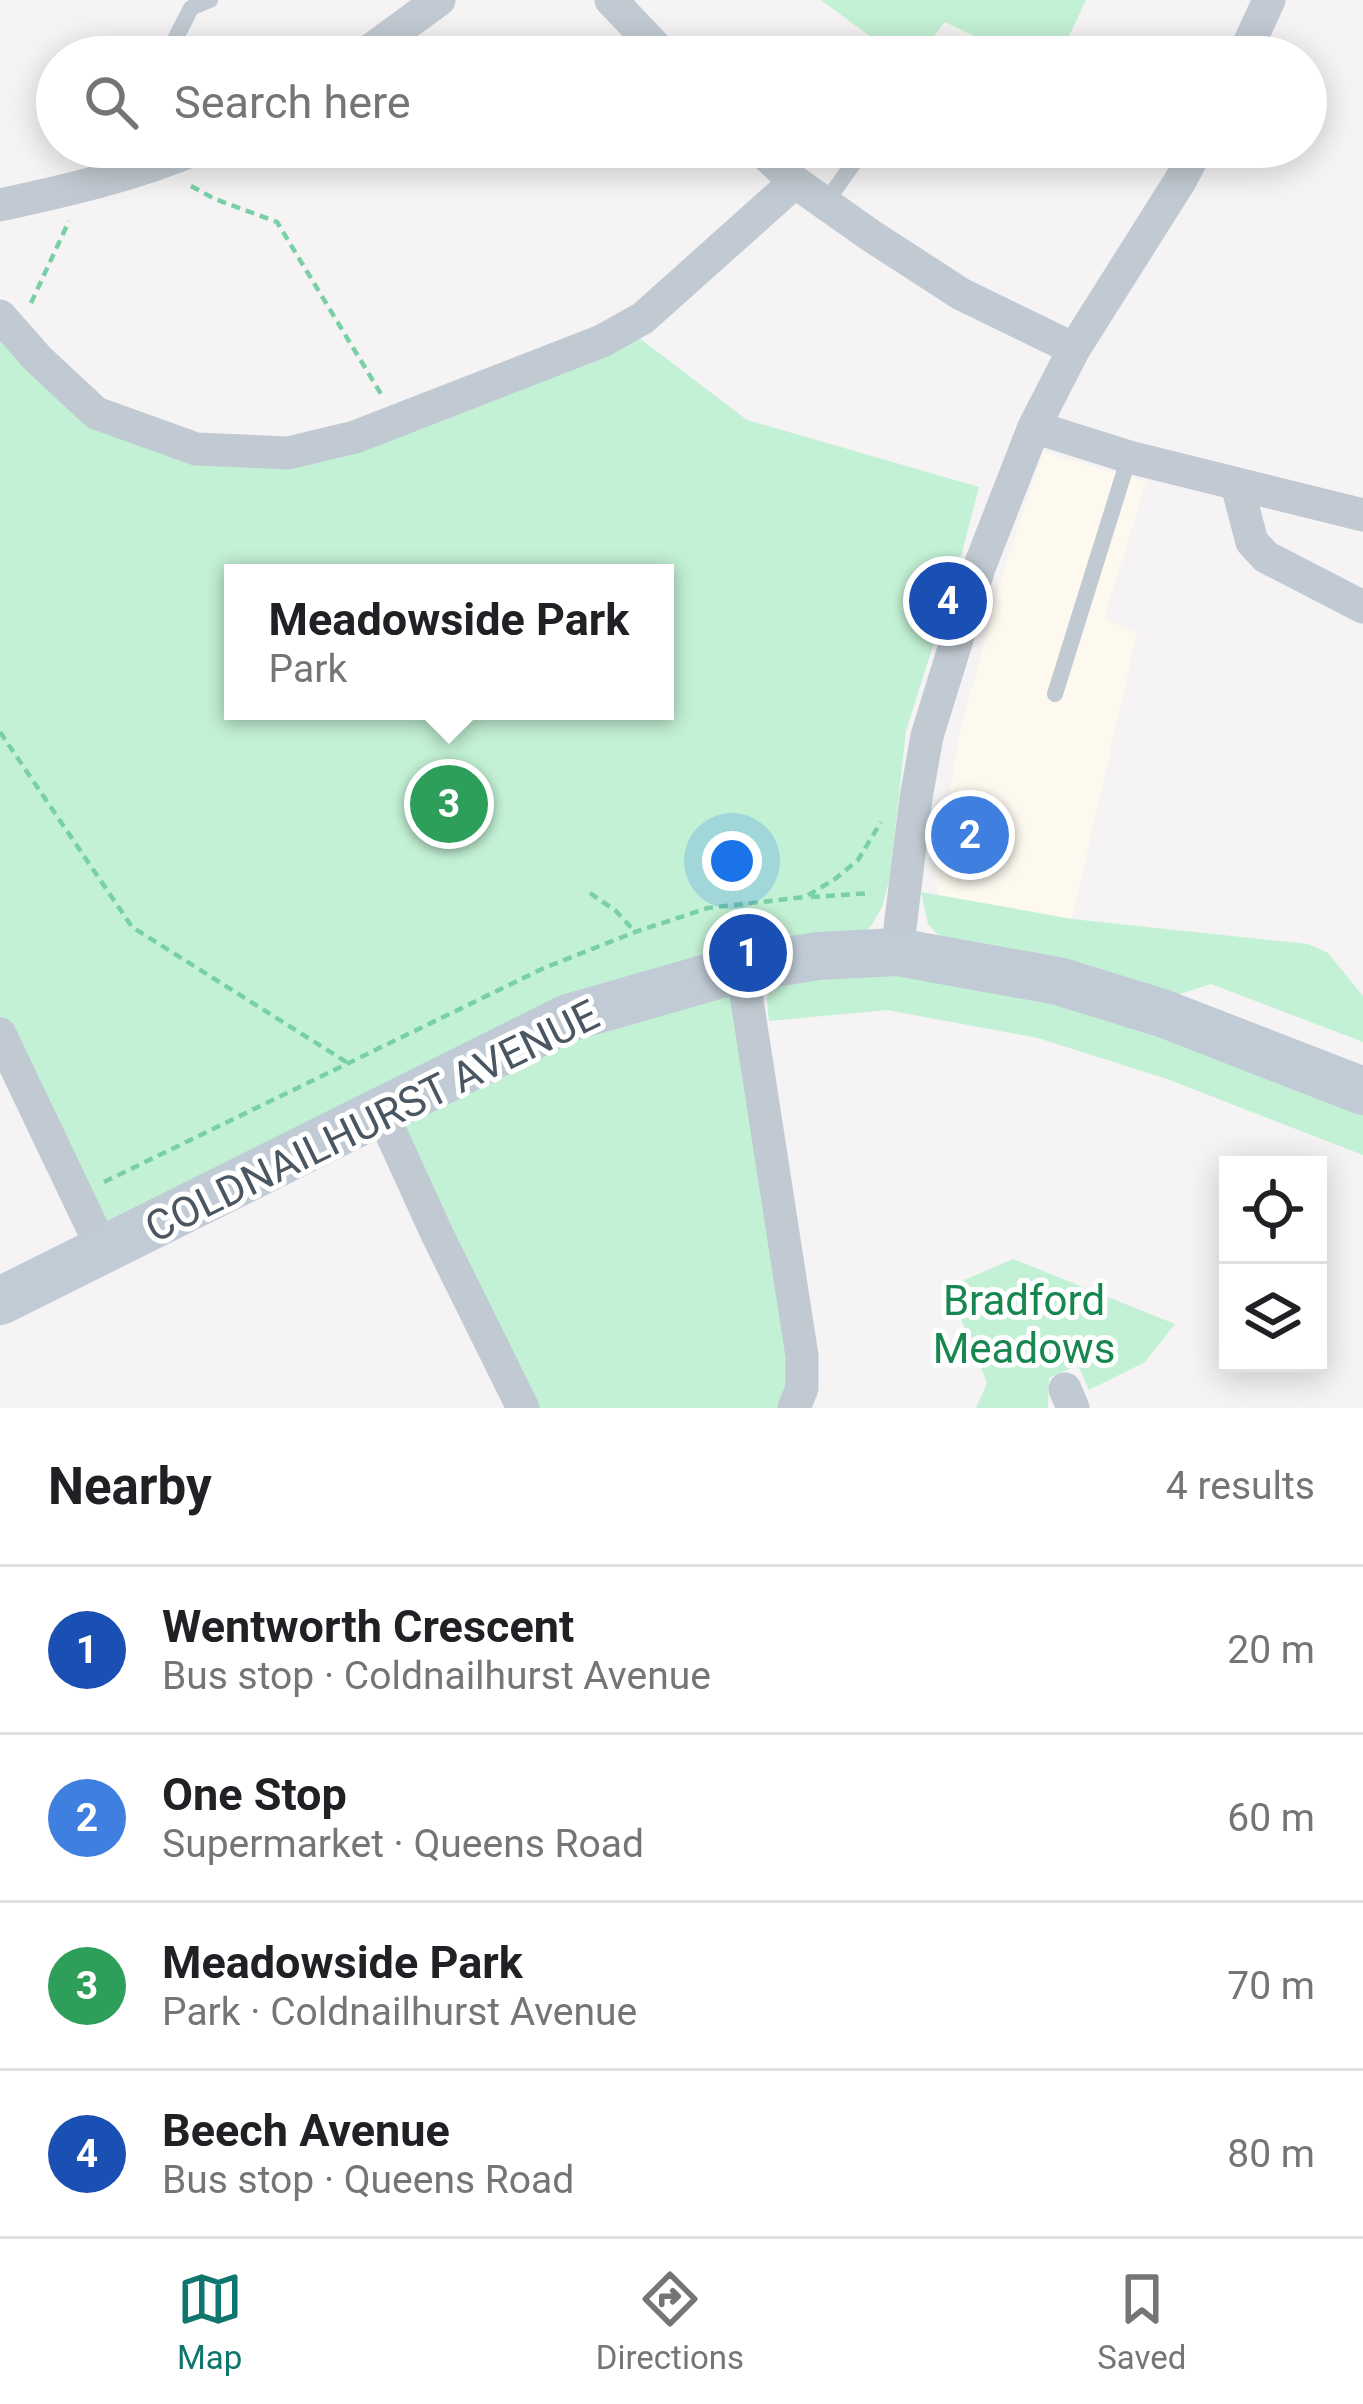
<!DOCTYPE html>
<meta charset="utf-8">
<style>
:root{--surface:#fff;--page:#f6f6f6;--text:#202124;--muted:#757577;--line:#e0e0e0;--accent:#0f766e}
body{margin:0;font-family:Roboto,sans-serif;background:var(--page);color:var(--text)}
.controls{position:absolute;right:36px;bottom:36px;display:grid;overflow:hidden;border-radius:0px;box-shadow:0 6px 30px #0003}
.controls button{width:108px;height:108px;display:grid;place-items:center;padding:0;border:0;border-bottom:3px solid var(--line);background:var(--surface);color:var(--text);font:60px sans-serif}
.you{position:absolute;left:732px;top:861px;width:42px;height:42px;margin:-30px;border:9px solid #fff;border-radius:50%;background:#1a73e8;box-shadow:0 0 0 18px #1a73e833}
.badge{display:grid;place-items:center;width:78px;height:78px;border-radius:50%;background:var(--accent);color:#fff;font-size:39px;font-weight:700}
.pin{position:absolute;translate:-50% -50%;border:6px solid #fff;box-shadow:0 3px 12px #0006}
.popup{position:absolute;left:224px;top:564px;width:450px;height:156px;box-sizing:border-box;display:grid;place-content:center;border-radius:0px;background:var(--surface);filter:drop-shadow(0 3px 9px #0005);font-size:39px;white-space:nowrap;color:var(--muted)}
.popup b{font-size:45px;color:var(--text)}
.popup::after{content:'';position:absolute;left:50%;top:100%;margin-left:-24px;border:24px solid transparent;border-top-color:var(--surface)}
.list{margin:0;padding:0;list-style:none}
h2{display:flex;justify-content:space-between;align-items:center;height:156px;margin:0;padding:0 48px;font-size:51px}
h2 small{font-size:39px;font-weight:400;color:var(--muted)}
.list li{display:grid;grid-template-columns:78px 1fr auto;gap:36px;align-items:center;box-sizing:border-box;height:168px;padding:0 48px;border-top:3px solid var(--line)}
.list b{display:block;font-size:45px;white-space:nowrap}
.list p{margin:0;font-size:39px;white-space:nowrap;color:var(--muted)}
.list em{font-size:39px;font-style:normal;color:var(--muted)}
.icon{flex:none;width:66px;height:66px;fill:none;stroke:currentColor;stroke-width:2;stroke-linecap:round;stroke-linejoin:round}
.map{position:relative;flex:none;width:1363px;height:1408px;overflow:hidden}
.search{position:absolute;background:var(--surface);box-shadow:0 6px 30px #0003;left:36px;right:36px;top:36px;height:132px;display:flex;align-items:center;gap:30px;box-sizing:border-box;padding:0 42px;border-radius:66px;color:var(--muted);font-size:45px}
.sheet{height:828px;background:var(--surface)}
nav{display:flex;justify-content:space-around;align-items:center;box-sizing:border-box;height:168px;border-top:3px solid var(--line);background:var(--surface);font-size:33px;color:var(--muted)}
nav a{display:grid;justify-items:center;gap:6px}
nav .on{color:var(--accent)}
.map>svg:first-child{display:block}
.commercial{fill:#fdf9ef}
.green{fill:#c3f1d5;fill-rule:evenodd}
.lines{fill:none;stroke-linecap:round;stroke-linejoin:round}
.path{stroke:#7ad0a6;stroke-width:4.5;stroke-dasharray:9 6;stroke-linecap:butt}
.lane{stroke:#c1cad2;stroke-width:16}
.street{stroke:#c1cad2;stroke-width:33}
.secondary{stroke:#c1cbd6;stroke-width:48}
.labels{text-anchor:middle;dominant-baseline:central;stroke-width:10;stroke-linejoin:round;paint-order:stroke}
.street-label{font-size:42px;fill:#4a5661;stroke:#fff}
.park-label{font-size:42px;fill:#17864f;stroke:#fff}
</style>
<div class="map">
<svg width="1363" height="1408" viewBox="0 0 1363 1408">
<rect width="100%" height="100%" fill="#f5f3f3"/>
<path class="commercial" d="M1043 452 1146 482 1104 619 1137 633 1072 919 939 895 934 880 959 736 1003 573Z"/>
<path class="green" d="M821 0H1086L1059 57H1017L945 22 918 57H898Z
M0 336 93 421 292 462 638 337 747 420 979 487 960 560 906 731 890 877 882 907 871 926 853 941 729 950 108 1222 0 1021ZM233 573H665V711H233Z
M921 892 1072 919 1308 944 1328 953 1363 996V1042L1211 984 1161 1000 938 935 928 924Z
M909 970 1005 988 1109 1018 1363 1107V1155L1167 1079 1038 1038 887 1010 769 1021 767 999 775 980Z
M732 994 796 1358 782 1408H536L402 1121 576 1027Z
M1013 1259 1175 1324 1145 1362 1089 1390 1078 1365 1049 1378 1048 1408H976L987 1383 948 1287Z"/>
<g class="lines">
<path class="path" d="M191 186 215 199 277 222 381 394
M31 303 69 221
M0 732 132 927 348 1063
M590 893 616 911 635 932
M811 897 871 893
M104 1182 544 968 635 932 708 908 805 897 835 879 858 860 881 822"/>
<path class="lane" d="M166 57 191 8 210 0
M826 202 865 147
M1055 694 1129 457"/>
<path class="street" d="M611 0 665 57
M361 57 439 0
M1243 57 1269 0
M758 147 795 182 870 235 961 294 1074 349
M0 205C69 190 135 175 200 147
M0 316 38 359 96 413 196 449 288 453 355 437 602 341 643 318 795 182
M1034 427 1129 457 1363 515
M1237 485 1252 542 1266 557 1363 607
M897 952 916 798 927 736 979 568 1034 427 1074 349 1180 181 1198 147
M742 968 802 1356V1388L794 1408
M0 1034 103 1250
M381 1111 437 1234 523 1408
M1065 1389 1073 1408"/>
<path class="secondary" d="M0 1301 568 1018 742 968 818 956 897 952 1058 981 1162 1013 1363 1091"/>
</g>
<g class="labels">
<g class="street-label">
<text transform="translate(372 1121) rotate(-26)">COLDNAILHURST AVENUE</text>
</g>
<g class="park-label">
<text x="1024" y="1300">Bradford<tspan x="1024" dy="48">Meadows</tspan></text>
</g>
</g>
</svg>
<div class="controls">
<button><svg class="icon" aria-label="locate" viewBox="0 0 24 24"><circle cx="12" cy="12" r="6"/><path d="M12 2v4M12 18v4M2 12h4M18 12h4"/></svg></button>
<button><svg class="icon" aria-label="layers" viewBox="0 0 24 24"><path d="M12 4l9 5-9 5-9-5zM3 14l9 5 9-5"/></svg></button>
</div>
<div class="you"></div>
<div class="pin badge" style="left:748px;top:953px;background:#1a4fb4">1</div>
<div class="pin badge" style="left:970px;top:835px;background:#3f7fe0">2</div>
<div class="pin badge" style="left:449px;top:804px;background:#2e9e5b">3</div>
<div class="popup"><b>Meadowside Park</b>Park</div>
<div class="pin badge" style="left:948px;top:601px;background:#1a4fb4">4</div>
<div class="search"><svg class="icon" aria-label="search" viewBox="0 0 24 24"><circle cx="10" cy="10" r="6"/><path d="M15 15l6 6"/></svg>Search here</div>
</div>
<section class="sheet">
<h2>Nearby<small>4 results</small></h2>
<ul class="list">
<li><span class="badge" style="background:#1a4fb4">1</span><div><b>Wentworth Crescent</b><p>Bus stop · Coldnailhurst Avenue</p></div><em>20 m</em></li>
<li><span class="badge" style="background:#3f7fe0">2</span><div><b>One Stop</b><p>Supermarket · Queens Road</p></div><em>60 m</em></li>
<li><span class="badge" style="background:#2e9e5b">3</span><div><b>Meadowside Park</b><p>Park · Coldnailhurst Avenue</p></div><em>70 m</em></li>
<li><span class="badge" style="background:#1a4fb4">4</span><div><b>Beech Avenue</b><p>Bus stop · Queens Road</p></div><em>80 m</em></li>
</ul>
</section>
<nav>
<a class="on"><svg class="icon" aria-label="map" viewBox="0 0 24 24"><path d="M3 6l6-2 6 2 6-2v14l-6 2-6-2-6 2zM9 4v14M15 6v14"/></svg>Map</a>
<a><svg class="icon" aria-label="directions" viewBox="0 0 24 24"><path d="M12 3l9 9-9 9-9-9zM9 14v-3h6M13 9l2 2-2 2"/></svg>Directions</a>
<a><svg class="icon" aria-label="saved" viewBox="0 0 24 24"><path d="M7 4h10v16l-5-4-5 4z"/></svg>Saved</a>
</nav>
